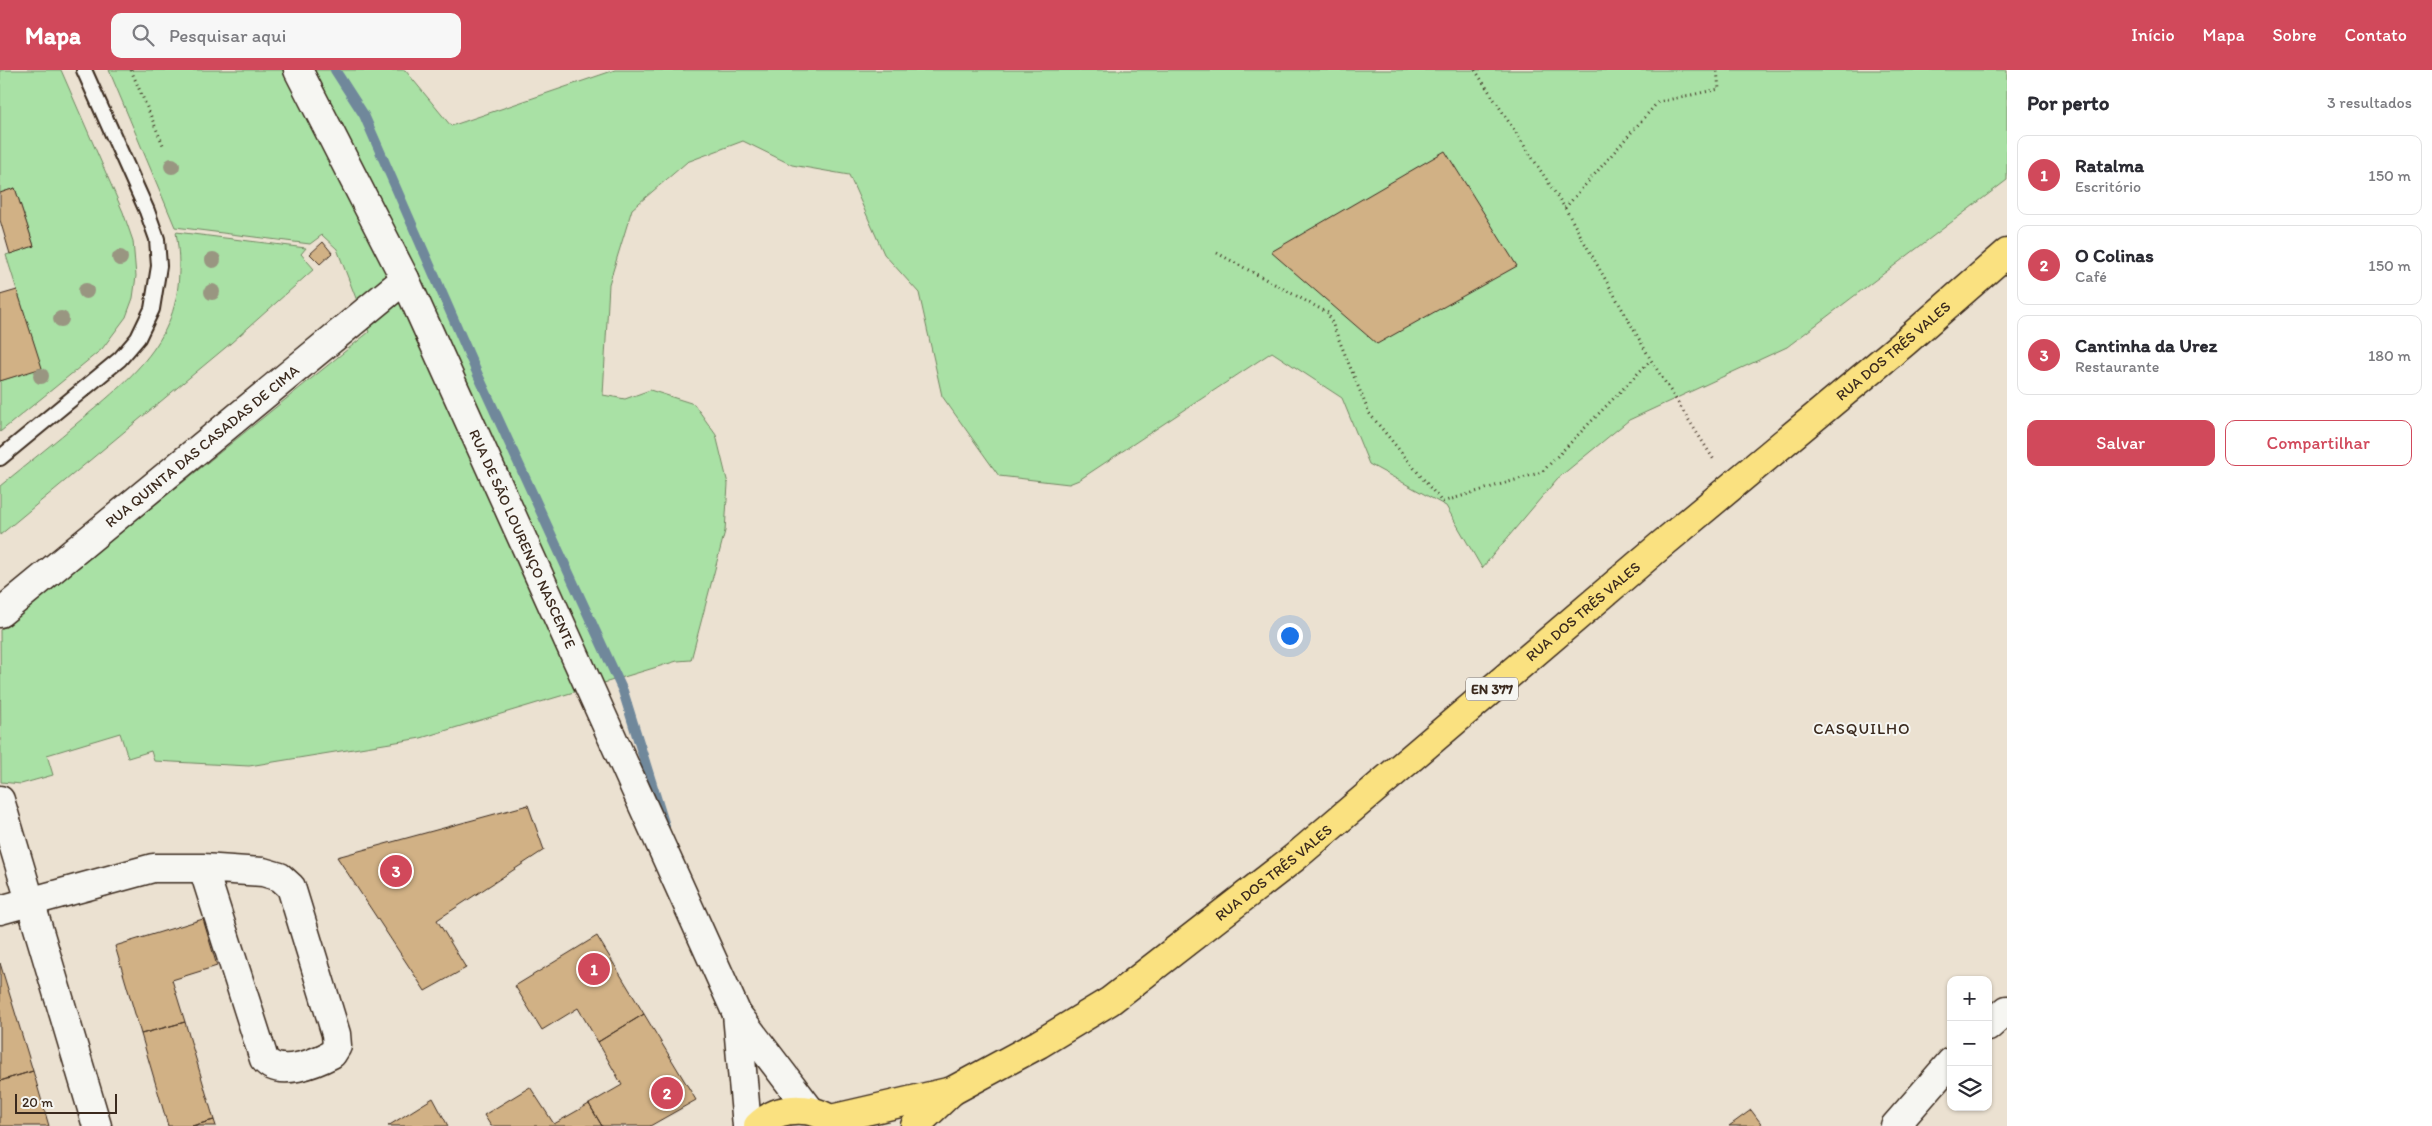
<!DOCTYPE html>
<html lang="pt">
<meta charset="utf-8">
<style>
:root{--surface:#fff;--page:#f7f7f7;--text:#2b2b33;--muted:#7c7c81;--line:#e1e1e2;--accent:#d1495b}
body{margin:0;font-family:Itim,sans-serif;background:var(--page);color:var(--text)}
.controls{position:absolute;right:15px;bottom:15px;display:grid;overflow:hidden;border-radius:10px;box-shadow:0 1px 4px #0004}
.controls button{width:45px;height:45px;display:grid;place-items:center;padding:0;border:0;border-bottom:1px solid var(--line);background:var(--surface);color:var(--text);font:25px sans-serif}
.scale{position:absolute;left:15px;bottom:12px;width:102px;box-sizing:border-box;padding-left:5px;border:2px solid #3b2a1e;border-top:0;font-size:14px;line-height:18px;white-space:nowrap;color:#3b2a1e;-webkit-text-stroke:4px #f6f6f2;paint-order:stroke}
.you{position:absolute;left:1289px;top:565px;width:18px;height:18px;margin:-12px;border:4px solid #fff;border-radius:50%;background:#1a73e8;box-shadow:0 0 0 8px #1a73e833}
.badge{display:grid;place-items:center;width:32px;height:32px;border-radius:50%;background:var(--accent);color:#fff;font-size:16px;font-weight:700}
.pin{position:absolute;translate:-50% -50%;border:2px solid #fff;box-shadow:0 1px 5px #0006}
.list{margin:0;padding:0;list-style:none}
h2{display:flex;justify-content:space-between;align-items:center;height:65px;margin:0;padding:0 20px;font-size:21px}
h2 small{font-size:16px;font-weight:400;color:var(--muted)}
.list li{display:grid;grid-template-columns:32px 1fr auto;gap:15px;align-items:center;box-sizing:border-box;height:80px;margin:0 10px 10px;padding:0 10px;border:1px solid var(--line);border-radius:10px}
.list b{display:block;font-size:19px;white-space:nowrap}
.list p{margin:0;font-size:16px;white-space:nowrap;color:var(--muted)}
.list em{font-size:16px;font-style:normal;color:var(--muted)}
.actions{display:flex;gap:10px;padding:15px 20px}
.actions a{flex:1;padding:11px 0;border:1px solid var(--accent);border-radius:10px;text-align:center;font-size:18px;color:var(--accent)}
.actions .main{background:var(--accent);color:#fff}
.icon{flex:none;width:28px;height:28px;fill:none;stroke:currentColor;stroke-width:2;stroke-linecap:round;stroke-linejoin:round}
.map{position:relative;flex:none;width:2007px;height:1056px;overflow:hidden}
header{display:flex;align-items:center;gap:30px;box-sizing:border-box;height:70px;padding:0 25px;background:var(--accent);color:#fff}
header strong{font-size:24px}
nav{display:flex;gap:28px;margin-inline-start:auto;font-size:18px}
.search{width:350px;height:45px;background:var(--page);display:flex;align-items:center;gap:12px;box-sizing:border-box;padding:0 18px;border-radius:10px;color:var(--muted);font-size:19px}
main{display:flex}
aside{flex:1;background:var(--surface)}
.map>svg:first-child{display:block}
.green{fill:#a9e1a5;stroke:#728662}
.lines{fill:none;stroke-linecap:round;stroke-linejoin:round}
.stream{stroke:#6f889b;stroke-width:10}
.building{fill:#d1b185;stroke:#3b2a1e}
.service-casing{stroke:#3b2a1e;stroke-width:18}
.minor-casing{stroke:#3b2a1e;stroke-width:31}
.primary-casing{stroke:#3b2a1e;stroke-width:31}
.path{stroke:#3b2a1e;stroke-width:3;stroke-dasharray:1 4;stroke-linecap:butt}
.service{stroke:#f6f6f2;stroke-width:14}
.minor{stroke:#f6f6f2;stroke-width:28}
.primary{stroke:#fae180;stroke-width:28}
.tree{fill:#999681}
.labels{text-anchor:middle;dominant-baseline:central;stroke-width:4;stroke-linejoin:round;paint-order:stroke}
.shield{fill:#f6f6f2;stroke:#73675e;stroke-width:1}
.shield-label{font-size:14px;font-weight:bold;fill:#3b2a1e}
.street-label{font-size:15px;fill:#3b2a1e;stroke:#f6f6f2}
.neighbourhood-label{font-size:16px;letter-spacing:1px;fill:#3b2a1e;stroke:#f6f6f2}
</style>
<header>
<strong>Mapa</strong>
<div class="search"><svg class="icon" aria-label="search" viewBox="0 0 24 24"><circle cx="10" cy="10" r="6"/><path d="M15 15l6 6"/></svg>Pesquisar aqui</div>
<nav><a>Início</a><a>Mapa</a><a>Sobre</a><a>Contato</a></nav>
</header>
<main>
<div class="map">
<svg width="2007" height="1056" viewBox="0 0 2007 1056">
<rect width="100%" height="100%" fill="#ebe1d1"/>
<filter id="ink" filterUnits="userSpaceOnUse"><feTurbulence type="fractalNoise" baseFrequency=".02" numOctaves="2"/><feDisplacementMap in="SourceGraphic" scale="10" xChannelSelector="R" yChannelSelector="G"/><feConvolveMatrix kernelMatrix="1 2 1 2 8 2 1 2 1" color-interpolation-filters="sRGB"/></filter>
<g filter="url(#ink)">
<path class="green" d="M0 0H61L123 142 133 171 136 206 133 228 126 247 102 279 0 362V311L41 297 6 185 34 176 15 118 0 123Z
M109 0H405L451 56 615 0H2007V110L1787 277 1629 350 1557 409 1482 498 1446 436 1369 394 1342 328 1272 282 1079 410 1069 414 999 406 942 326 919 223 884 184 849 105 792 95 743 71 687 92 632 139 609 214 603 325 625 329 650 320 694 334 716 365 728 414 725 461 691 590 677 591 421 668 249 696 154 691 151 681 128 688 120 663 47 685 53 705 21 714 1 712 0 560 369 262 337 179 322 165 310 174 175 157Z
M176 162 306 178 301 184 314 199 231 273 0 465V416C27 394 55 372 82 349 149 294 191 255 176 162Z"/>
<g class="lines">
<path class="stream" d="M335 0 364 45 478 305 623 621 665 756"/>
</g>
<path class="building" d="M1445 81 1517 196 1377 274 1271 182Z
M15 118 34 176 10 184 0 150V123Z
M323 172 332 183 320 194 310 184Z
M17 220 42 298 0 311V225Z
M528 735 544 780 437 850 466 898 425 921 337 787Z
M203 849 217 896 172 910 185 952 141 964 115 876Z
M597 866 644 944 598 972 578 938 542 960 515 916Z
M0 893 33 1001 0 1011Z
M644 944 696 1030 650 1056H602L589 1034 622 1015 598 972Z
M185 952 214 1050 192 1056H168L141 964Z
M33 1001 49 1056H0V1011Z
M530 1017 554 1054 589 1034 602 1056H491L484 1045Z
M433 1028 448 1056H388Z
M1751 1040 1763 1056H1729Z
M214 1050 216 1056H192Z"/>
<g class="lines">
<defs>
<path id="service" d="M0 388 120 289 138 268 152 239 159 196 157 169 147 141 84 0"/>
<g id="minor">
<path id="s1" d="M298 0 405 209 737 944 810 1040"/>
<path id="s2" d="M0 543 405 209"/>
<path d="M0 730 97 1056"/>
<path d="M0 840 153 798H203L263 802 280 807 291 817 336 964 337 976 332 984C315 993 279 1008 264 989L203 798"/>
<path d="M737 944 747 1056"/>
<path d="M1988 957 2007 940"/>
<path d="M1895 1056 1951 992"/>
</g>
<g id="primary">
<path id="s3" d="M831 1049 952 1021 1039 974 1110 931 1294 788 1660 476 1905 272 2007 183"/>
<path d="M758 1056C780 1034 817 1035 838 1056"/>
<path d="M915 1056 951 1022"/>
</g>
</defs>
<use href="#service" class="service-casing"/>
<use href="#minor" class="minor-casing"/>
<use href="#primary" class="primary-casing"/>
<path class="path" d="M131 0 164 77
M1475 0 1565 138 1651 290 1714 390
M1565 138 1658 32 1719 19 1717 0
M1217 183 1328 243 1369 343 1442 432 1542 402 1651 290"/>
<use href="#service" class="service"/>
<use href="#minor" class="minor"/>
<use href="#primary" class="primary"/>
</g>
<g class="tree">
<circle cx="172" cy="96" r="8"/>
<circle cx="120" cy="188" r="8"/>
<circle cx="213" cy="190" r="8"/>
<circle cx="86" cy="221" r="8"/>
<circle cx="212" cy="222" r="8"/>
<circle cx="61" cy="249" r="8"/>
<circle cx="41" cy="306" r="8"/>
</g>
</g>
<g class="labels">
<rect class="shield" x="1466" y="607.5" width="52" height="23" rx="4"/>
<g class="shield-label">
<text x="1492" y="619">EN 377</text>
</g>
<g class="street-label">
<text stroke="none"><textPath href="#s3" startOffset="1324">RUA DOS TRÊS VALES</textPath></text>
<text stroke="none"><textPath href="#s2" startOffset="262">RUA QUINTA DAS CASADAS DE CIMA</textPath></text>
<text stroke="none"><textPath href="#s1" startOffset="520">RUA DE SÃO LOURENÇO NASCENTE</textPath></text>
<text stroke="none"><textPath href="#s3" startOffset="919">RUA DOS TRÊS VALES</textPath></text>
<text stroke="none"><textPath href="#s3" startOffset="514">RUA DOS TRÊS VALES</textPath></text>
</g>
<g class="neighbourhood-label">
<text x="1862" y="658">CASQUILHO</text>
</g>
</g>
</svg>
<div class="controls">
<button>+</button>
<button>−</button>
<button><svg class="icon" aria-label="layers" viewBox="0 0 24 24"><path d="M12 4l9 5-9 5-9-5zM3 14l9 5 9-5"/></svg></button>
</div>
<div class="scale">20 m</div>
<div class="you"></div>
<div class="pin badge" style="left:594px;top:899px">1</div>
<div class="pin badge" style="left:667px;top:1023px">2</div>
<div class="pin badge" style="left:396px;top:801px">3</div>
</div>
<aside>
<h2>Por perto<small>3 resultados</small></h2>
<ul class="list">
<li><span class="badge">1</span><div><b>Ratalma</b><p>Escritório</p></div><em>150 m</em></li>
<li><span class="badge">2</span><div><b>O Colinas</b><p>Café</p></div><em>150 m</em></li>
<li><span class="badge">3</span><div><b>Cantinha da Urez</b><p>Restaurante</p></div><em>180 m</em></li>
</ul>
<div class="actions"><a class="main">Salvar</a><a>Compartilhar</a></div>
</aside>
</main>
